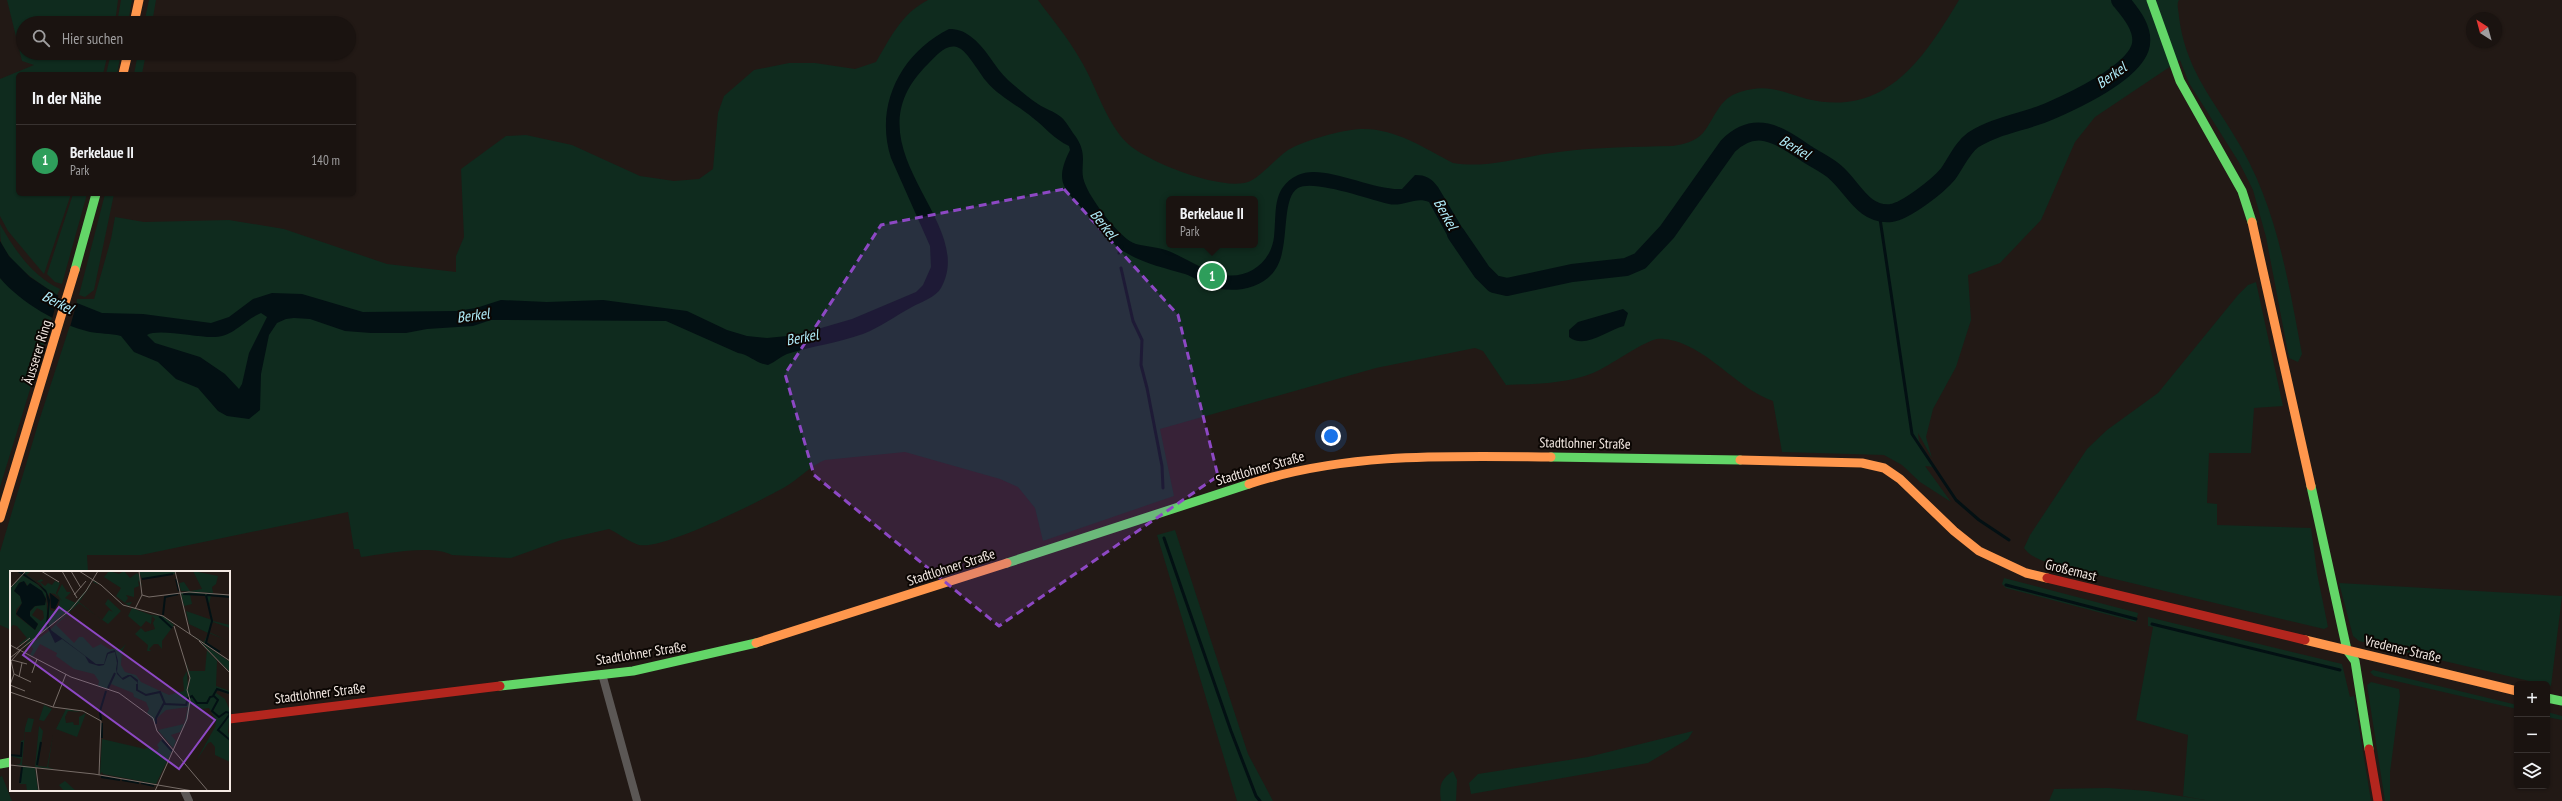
<!DOCTYPE html>
<html lang="de">
<meta charset="utf-8">
<style>
:root{--surface:#1a1310;--page:#231c19;--text:#f1f3f6;--muted:#9f9e9f;--line:#383230;--accent:#0f766e}
body{margin:0;font-family:"PT Sans Narrow",sans-serif;background:var(--page);color:var(--text)}
.controls{position:absolute;right:12px;bottom:12px;display:grid;overflow:hidden;border-radius:6px;box-shadow:0 1px 3px #0004}
.controls button{width:36px;height:36px;display:grid;place-items:center;padding:0;border:0;border-bottom:1px solid var(--line);background:var(--surface);color:var(--text);font:20px sans-serif}
.compass{position:absolute;left:2466px;top:12px;width:36px;height:36px;border-radius:50%;background:var(--surface);box-shadow:0 1px 3px #0004;rotate:324deg}
.you{position:absolute;left:1331px;top:436px;width:14px;height:14px;margin:-10px;border:3px solid #fff;border-radius:50%;background:#1a73e8;box-shadow:0 0 0 6px #1a73e833}
.badge{display:grid;place-items:center;width:26px;height:26px;border-radius:50%;background:var(--accent);color:#fff;font-size:13px;font-weight:700}
.pin{position:absolute;translate:-50% -50%;border:2px solid #fff;box-shadow:0 1px 4px #0006}
.popup{position:absolute;left:1166px;top:196px;width:92px;height:52px;box-sizing:border-box;display:grid;place-content:center;border-radius:6px;background:var(--surface);filter:drop-shadow(0 1px 3px #0005);font-size:13px;white-space:nowrap;color:var(--muted)}
.popup b{font-size:15px;color:var(--text)}
.popup::after{content:'';position:absolute;left:50%;top:100%;margin-left:-8px;border:8px solid transparent;border-top-color:var(--surface)}
.list{margin:0;padding:0;list-style:none}
h2{display:flex;justify-content:space-between;align-items:center;height:52px;margin:0;padding:0 16px;font-size:17px}
h2 small{font-size:13px;font-weight:400;color:var(--muted)}
.list li{display:grid;grid-template-columns:26px 1fr auto;gap:12px;align-items:center;box-sizing:border-box;height:72px;padding:0 16px;border-top:1px solid var(--line)}
.list b{display:block;font-size:15px;white-space:nowrap}
.list p{margin:0;font-size:13px;white-space:nowrap;color:var(--muted)}
.list em{font-size:13px;font-style:normal;color:var(--muted)}
.icon{flex:none;width:22px;height:22px;fill:none;stroke:currentColor;stroke-width:2;stroke-linecap:round;stroke-linejoin:round}
.map{position:relative;flex:none;width:2562px;height:801px;overflow:hidden}
.search{position:absolute;background:var(--surface);box-shadow:0 1px 3px #0004;left:16px;top:16px;width:340px;height:44px;display:flex;align-items:center;gap:10px;box-sizing:border-box;padding:0 14px;border-radius:22px;color:var(--muted);font-size:15px}
.panel{position:absolute;background:var(--surface);box-shadow:0 1px 3px #0004;left:16px;top:72px;width:340px;height:124px;border-radius:6px}
.map>svg:first-child{display:block}
.green{fill:#0f2b1e;fill-rule:evenodd}
.water{fill:#031013;fill-rule:evenodd}
.pier{fill:#221915}
.lines{fill:none;stroke-linecap:round;stroke-linejoin:round}
.stream{stroke:#031013;stroke-width:3}
.river{stroke:#031013;stroke-width:18}
.street{stroke:#5b5755;stroke-width:8}
.fast{stroke:#63d668;stroke-width:9}
.slow{stroke:#ff974d;stroke-width:9}
.jam{stroke:#b3261e;stroke-width:9}
.marked{fill:#8d48c4;fill-opacity:0.2;stroke:#8d48c4;stroke-width:3;stroke-dasharray:8 5;stroke-linejoin:round}
.labels{text-anchor:middle;dominant-baseline:central;stroke-width:4;stroke-linejoin:round;paint-order:stroke}
.street-label{font-size:14px;fill:#f4e9e3;stroke:#0b0603}
.water-label{font-size:15px;font-style:italic;fill:#b0ecf9;stroke:#0b0603}
.inset-river{fill:none;stroke:#031013;stroke-width:2}
.inset-road{fill:none;stroke:#766c67;stroke-width:1}
.view{fill:#8d48c4;fill-opacity:0.15;stroke:#8d48c4;stroke-width:2}
.inset-edge{fill:none;stroke:#f4e9e3;stroke-width:2}
</style>
<div class="map">
<svg width="2562" height="801" viewBox="0 0 2562 801">
<rect width="100%" height="100%" fill="#221915"/>
<path class="green" d="M7 0H118L115 23H23V53H108L103 74H18V194H71L44 274 8 231 0 216V79L34 65 22 61Z
M121 0H132L128 23H117Z
M149 0H156L152 23H144Z
M928 0H1038C1052 19 1068 38 1080 59 1096 85 1105 121 1127 143 1147 162 1221 191 1248 182 1261 177 1276 158 1288 150 1305 140 1341 130 1361 129 1395 128 1424 148 1453 163 1490 169 1523 156 1559 152 1597 147 1635 147 1673 146 1683 144 1695 142 1703 133 1716 117 1718 99 1740 92 1768 83 1781 92 1807 99 1886 118 1924 58 1959 0H2179C2176 4 2179 12 2179 17 2185 65 2208 93 2232 132 2276 201 2287 275 2302 354L2298 362 2289 358 2266 237 2253 190 2240 164 2189 83 2180 60 2095 117 2075 142 2041 220 2000 263 1968 275 1971 320 1956 367 1933 409 1926 437 1932 458 1918 433 1919 441 1934 467 1925 466 1951 502 1920 482 1902 465 1884 455 1782 452 1773 401C1739 389 1715 356 1681 343 1676 341 1663 338 1657 339 1642 342 1610 366 1593 373 1566 384 1533 384 1506 385L1483 351 1475 348 1376 368 1160 429 1174 496 1043 541 1035 508 1018 487 1000 479 905 452 825 460C810 466 799 479 785 487 760 501 664 550 639 545 629 542 618 533 609 529L561 540 511 558 452 555C431 544 385 554 361 557L359 549H354L348 512 141 555H87L88 572H11V630L0 625V552L38 424 70 325 79 327 91 310 76 304 77 299H94L111 239 115 217 144 222 229 220 284 229 387 264 456 272V256L464 237 461 169 506 136 526 135 572 145 640 176 674 181 699 179 713 169 718 113 724 96 754 70 789 63H815L855 69 876 62C891 37 901 14 928 0ZM1169 199H1255V245H1169Z
M111 53H121L117 74H106Z
M138 53H146L142 74H134Z
M73 194H87L62 284 55 282 47 274Z
M105 194H114L94 290 85 297 79 295Z
M0 224C14 249 33 277 60 289L57 295C36 281 11 266 1 242 0 237 0 229 0 224Z
M0 278 30 303 52 318 0 487Z
M2256 282 2283 406 2254 408 2251 453H2209L2207 503 2217 504V525L2311 528 2317 573 2328 627 2324 629 2073 569C2056 564 2034 562 2024 548L2030 535 2087 449 2107 430 2158 393 2238 295 2248 285Z
M1175 530 1248 754 1273 801H1237L1157 535Z
M2004 578 2138 613 2136 622 2006 588 2002 584Z
M2339 583 2562 596 2551 686 2359 641 2353 636Z
M2148 617 2342 664 2350 697 2354 696 2371 801H2049L2054 789 2108 788 2148 791 2205 800 2183 796 2188 735 2136 720 2153 627 2148 626Z
M2373 670 2517 705V709L2374 676 2370 672Z
M2371 682 2399 689 2400 696 2390 772V801H2385L2367 685Z
M2547 712 2562 716V720L2547 717Z
M1693 731 1688 739 1648 763 1471 794 1469 783 1478 774 1588 757Z
M1453 771 1457 780 1456 801H1441C1439 786 1440 780 1453 771Z
M2 776 12 801H0V777Z"/>
<path class="water" d="M949 29C958 29 963 31 970 36 986 47 994 67 1008 80 1017 88 1028 97 1038 104 1045 109 1054 111 1061 117 1067 122 1071 131 1076 137 1090 158 1077 168 1086 186 1092 201 1121 240 1136 244 1148 247 1159 247 1171 252 1189 260 1204 271 1224 275 1249 279 1271 262 1274 237 1277 212 1271 188 1298 175 1323 163 1373 191 1402 189L1415 175C1426 175 1431 178 1438 187L1476 251 1462 256 1447 235 1429 202C1416 196 1403 207 1389 204 1370 200 1314 179 1298 188 1280 199 1291 248 1275 270 1262 290 1230 294 1209 286 1201 283 1194 277 1185 274 1164 268 1142 263 1123 251 1111 242 1099 228 1090 217 1067 190 1052 186 1070 150L1069 146C1054 139 1046 128 1033 118 1019 106 998 96 986 81 980 74 967 51 959 48 947 42 936 56 928 64 843 147 979 221 941 288 936 297 921 302 912 307 895 316 881 327 863 334 838 343 812 346 787 354 780 357 775 362 768 365 755 363 750 355 738 353L666 321 491 320 473 326 427 329 406 333H371L345 331 310 319 294 318 286 319 277 323 269 335 261 374 260 410 249 419 227 416 218 411 198 388 176 379 158 362 134 352 121 336C110 333 100 334 90 332 58 324 21 303 0 278V241L9 256 30 277 57 295 102 313 143 314 211 323 229 317 253 299 272 293 302 294 363 312 456 311 476 308 501 300 547 302 603 300 687 311 727 330 747 336 767 338 797 335 852 319 916 292 923 285 931 267 930 246 891 158C874 105 901 53 949 29ZM261 313 267 317 249 353 242 384 239 389 225 374 200 357 155 343 147 335C158 328 199 338 215 337 234 336 244 320 261 313Z
M1623 309 1628 313 1624 326C1607 330 1585 350 1569 337V330L1578 322Z"/>
<path class="pier" d="M59 294 77 302 70 327 52 319Z"/>
<g class="lines">
<path class="stream" d="M1879 212 1912 434 1956 500 1979 520 2009 540
M1119 253 1122 246
M1121 268 1133 321 1142 340 1141 365 1147 388 1162 466 1163 488
M1164 538 1231 731 1256 796 1260 801
M2006 585 2136 619
M2152 624 2340 670"/>
<path class="river" d="M1456 234 1482 272 1494 284 1507 287 1572 273 1626 267 1640 261 1667 232 1728 146C1756 118 1780 136 1807 154 1816 160 1827 165 1835 172 1853 187 1863 216 1891 213 1906 211 1938 186 1948 174 1956 163 1962 148 1973 140 1996 125 2025 122 2050 111 2073 101 2131 74 2140 48 2146 30 2130 12 2120 0"/>
<path class="street" d="M602 674 637 801
M184 790 189 801"/>
<path class="fast" d="M2151 0 2180 81 2242 191 2252 222
M75 270 96 194
M1551 457 1740 460
M2311 486 2347 650 2355 661 2369 749
M1007 563 1249 484
M500 686 633 671 756 643
M2547 698 2562 701
M0 764 11 762"/>
<path class="slow" d="M134 23 139 0
M123 74 128 53
M2252 222 2311 486
M1740 460 1862 463 1884 468 1900 479 1954 531 1979 551 2026 573 2047 578
M1249 484C1347 452 1449 456 1551 457
M0 518 75 270
M2305 640 2517 691
M756 643 1007 563"/>
<path class="jam" d="M2047 578 2305 640
M229 719 500 686
M2369 749 2378 801"/>
</g>
<path class="marked" d="M1064 189 1178 315 1218 476 999 626 814 475 785 374 881 225Z"/>
<g class="labels">
<g class="street-label">
<text transform="translate(37 352) rotate(-73)">Äusserer Ring</text>
<text transform="translate(1585 443) rotate(1)">Stadtlohner Straße</text>
<text transform="translate(1260 468) rotate(-16)">Stadtlohner Straße</text>
<text transform="translate(951 567) rotate(-18)">Stadtlohner Straße</text>
<text transform="translate(2071 570) rotate(14)">Großemast</text>
<text transform="translate(2403 649) rotate(13)">Vredener Straße</text>
<text transform="translate(641 653) rotate(-9)">Stadtlohner Straße</text>
<text transform="translate(320 693) rotate(-7)">Stadtlohner Straße</text>
</g>
<g class="water-label">
<text transform="translate(2111 75) rotate(-35)">Berkel</text>
<text transform="translate(1795 147) rotate(30)">Berkel</text>
<text transform="translate(1446 214) rotate(61)">Berkel</text>
<text transform="translate(1104 224) rotate(51)">Berkel</text>
<text transform="translate(58 302) rotate(27)">Berkel</text>
<text transform="translate(473 315) rotate(-8)">Berkel</text>
<text transform="translate(802 337) rotate(-11)">Berkel</text>
</g>
</g>
<g transform="translate(10 571)">
<rect width="220" height="220" fill="#221915"/>
<path d="M17 0H21L16 4 27 10 32 8 33 10 30 11 35 15 38 12 42 14 45 10 50 12 46 22 48 26 52 30 47 23 52 13 57 21H61L55 27 66 32 39 56V25L30 12 17 5 14 3ZM39 22 45 23 50 29 47 41 40 39ZM99 0 109 3 114 0 120 7 127 2 129 4 132 15 128 9 129 15 124 17V26L116 24 118 27 115 32 122 31 119 35 106 25 111 17 94 6ZM164 0 165 3 132 8 129 1ZM183 0 208 5 206 13 202 16 203 22 171 20 169 12 174 11 180 20 192 18ZM12 4 27 13 36 22 38 57 10 78 18 70 17 69 11 73H9L17 67 7 55 3 54 0 57V18ZM10 11H15L20 19 32 23 36 28V31L24 36 20 41 19 45 28 53 25 59 6 44V39L12 32 10 25 4 20ZM27 37 33 40 34 47 31 50 22 44ZM84 10 89 14 83 11 69 31 92 49 99 39 103 41 95 33 98 28 111 40 98 53 69 32 46 54 64 72 69 66H73L83 77 91 73 99 78H111L116 73 112 80 111 94 115 101 126 104 131 111 159 124 174 120 173 107 177 100 178 118 180 109 176 90 179 100H195L197 79 207 90 206 115 220 120 218 123 207 119 206 122 215 128 220 140 218 161 220 165V191L205 184V176L201 171 198 172 186 190 205 156 206 149 199 137 192 138 181 132 177 150 173 159 178 136 156 139 147 147 145 152 137 142 139 138 136 131 124 126 123 122 101 113 98 118 88 115 89 110 84 103 64 98 46 85 47 82 30 73 23 85 20 84 23 78 21 74 11 80 39 60 55 44ZM179 21 220 25H201L199 33 203 50 220 54V57L203 51 199 61 216 69 199 62 196 70 211 83 181 63 194 71 198 62 179 53 176 40 202 49 195 24 180 23 182 33 174 35 171 22ZM122 37 141 44 153 45 164 54 152 70V78L148 73H144L139 78 141 80H137L138 74 125 63 131 57 135 61 145 58 143 52 145 48 142 45 141 53 136 50 131 56 118 45ZM189 70 220 91V101ZM34 134 42 138 34 150 29 149ZM56 138 72 141 58 140 55 146 56 152 63 151 64 154H69V146L76 142 67 166 46 158ZM18 147 24 148 21 161H15L12 194 25 196 6 194 10 193 11 188 0 185H10L11 170 14 169 15 157ZM174 153 170 161 161 164 166 170 163 177 148 159ZM29 155 33 160 28 195 37 196 43 164 38 196 44 198 25 196ZM92 168 135 178 139 175 146 181 149 177 147 174 152 168 162 180 146 213 93 203 92 201 90 203ZM12 195 25 197 28 220H17L16 213H10ZM55 210 66 220H54L49 214Z" fill="#0f2b1e" fill-rule="evenodd"/>
<path d="M6 0H11L36 19 40 29 38 52 41 59 86 93H94L97 82 101 80 105 79 108 90 107 101 112 107 118 104H121L128 109 127 116V111L120 105 113 109 107 103 106 98 107 92 105 81 98 83 94 94 89 95 79 92 75 85 52 68 45 72 36 53 38 33 36 22 29 14ZM14 10 17 15 20 12 32 20 36 28 35 34 25 35 20 40V45L28 53 25 59 6 43 12 32 10 25 4 20 9 12ZM40 22 49 29 45 38 41 37Z" fill="#031013"/>
<path class="inset-river" d="M132 8 163 3M166 8 169 20M173 23 195 24M196 24 202 50 196 72 210 81M197 24 220 26M153 44 155 26 168 23M149 45 162 57M127 113V119L136 124 150 121 155 133 176 134 178 127 182 125 187 132H197L200 126 204 125 208 129 202 140 209 146 216 141 220 142M98 117 105 102M203 125 207 118 219 122M220 143 208 159 220 169M91 149 90 140 96 120M92 152V167M146 153V147L154 132M152 169 162 180M0 184 11 185 12 171M27 194 31 171M91 206 110 209M112 209 129 212M10 212 12 196M131 212 144 215"/>
<path class="inset-road" d="M31 0 49 11M52 0 67 27M61 0 71 17M69 0 91 14 113 34 153 45 220 90M165 0 180 63M0 17 16 0M64 24 76 10M132 24 139 26 179 21 220 24M125 38 132 24 129 0M189 70 220 102M0 74 61 106 109 122 124 133 143 147 147 160 198 220M6 78 20 67M0 87 60 39 76 20 88 0M2 89 17 93M22 102 27 88M4 103 21 111M56 103 43 136 73 140 91 150 89 204M9 106 12 92M0 114 4 103 1 90 10 80M0 114 15 120M0 121 43 136M0 194 84 203 183 220M26 197 29 220M145 220 177 148 180 129 177 119 180 107 164 55"/>
<path class="view" d="M49 36 205 149 169 198 13 84Z"/>
<rect width="220" height="220" class="inset-edge"/>
</g>
</svg>
<div class="controls">
<button>+</button>
<button>−</button>
<button><svg class="icon" aria-label="layers" viewBox="0 0 24 24"><path d="M12 4l9 5-9 5-9-5zM3 14l9 5 9-5"/></svg></button>
</div>
<svg class="compass" viewBox="-18 -18 36 36"><path d="M0-13l5 13h-10z" fill="#e53935"/><path d="M0 13l5-13h-10z" fill="#9f9e9f"/></svg>
<div class="you"></div>
<div class="pin badge" style="left:1212px;top:276px;background:#2e9e5b">1</div>
<div class="popup"><b>Berkelaue II</b>Park</div>
<div class="search"><svg class="icon" aria-label="search" viewBox="0 0 24 24"><circle cx="10" cy="10" r="6"/><path d="M15 15l6 6"/></svg>Hier suchen</div>
<section class="panel">
<h2>In der Nähe<small></small></h2>
<ul class="list">
<li><span class="badge" style="background:#2e9e5b">1</span><div><b>Berkelaue II</b><p>Park</p></div><em>140 m</em></li>
</ul>
</section>
</div>
